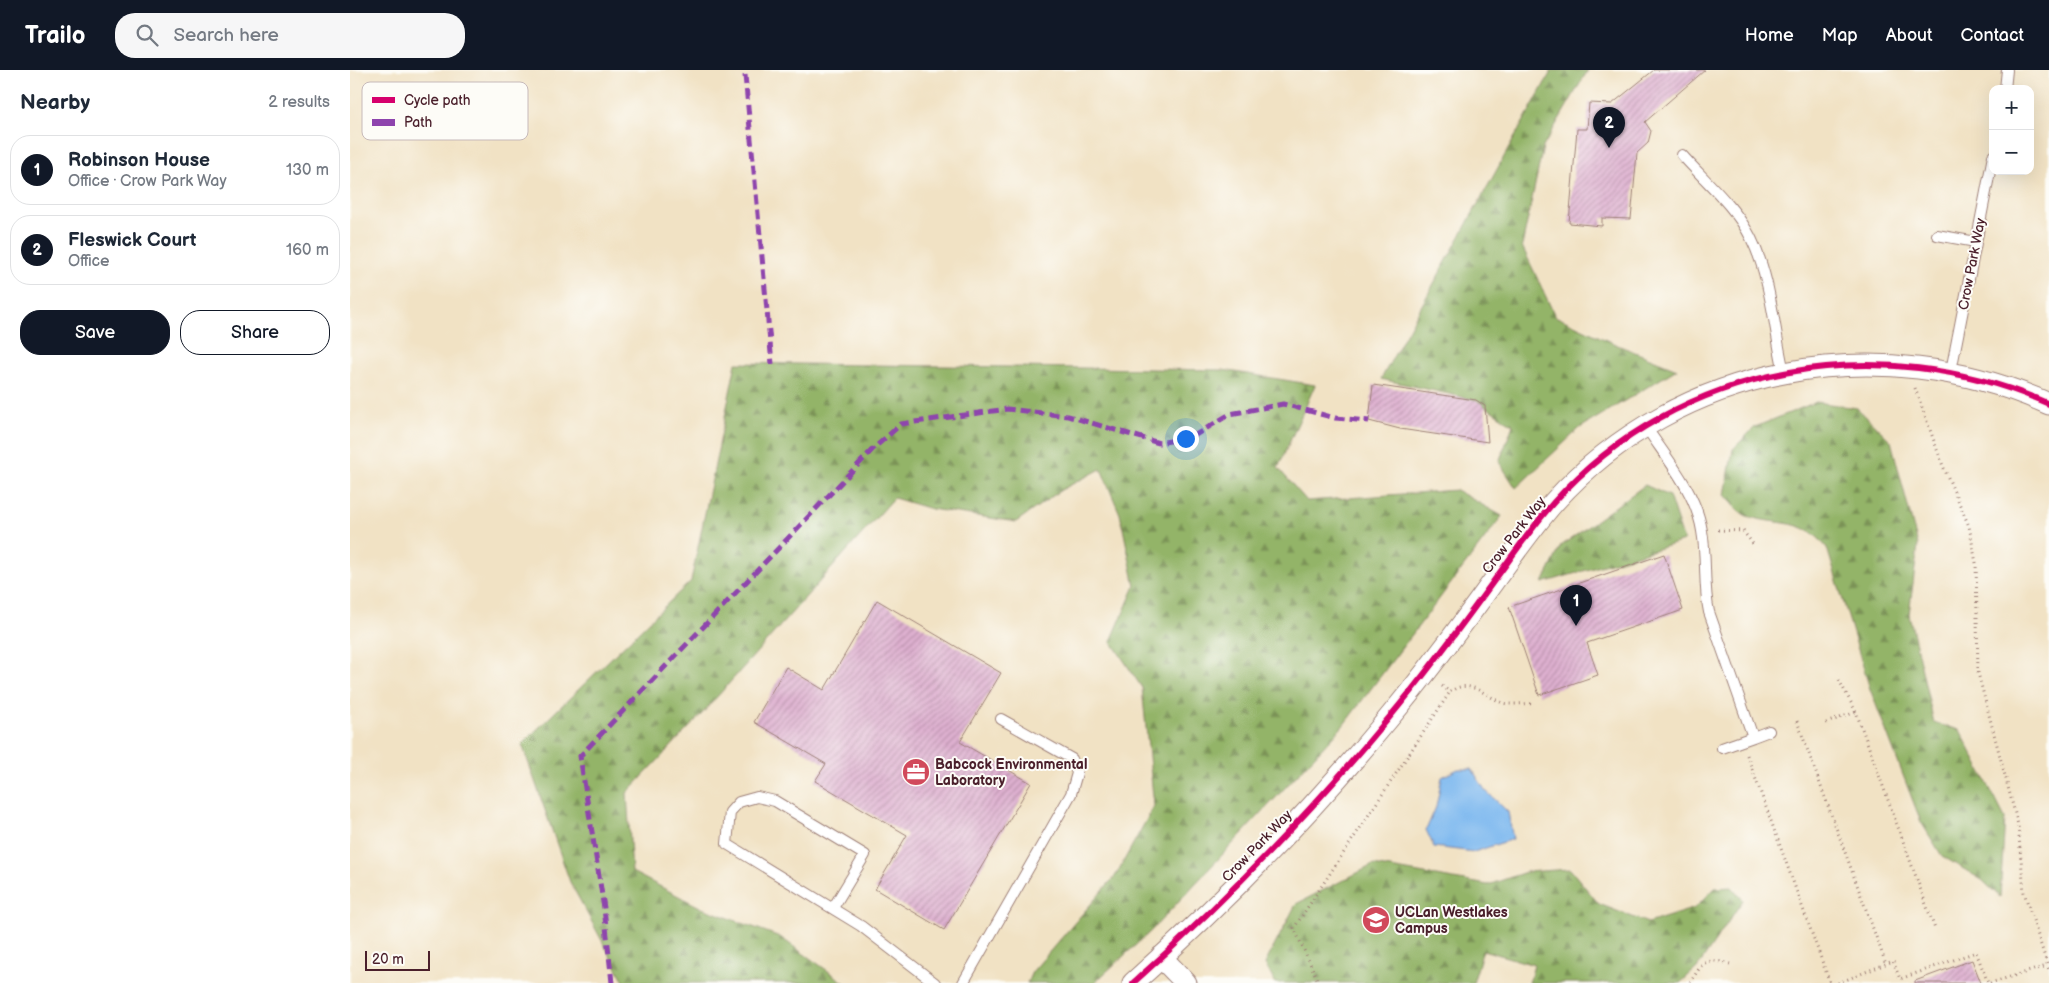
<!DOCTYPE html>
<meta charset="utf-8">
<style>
:root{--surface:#fff;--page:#f6f6f7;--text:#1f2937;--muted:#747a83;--line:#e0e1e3;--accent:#111827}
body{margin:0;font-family:"Balsamiq Sans",sans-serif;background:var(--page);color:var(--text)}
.controls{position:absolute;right:15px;top:15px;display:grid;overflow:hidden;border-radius:10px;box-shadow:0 5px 20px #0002}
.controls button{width:45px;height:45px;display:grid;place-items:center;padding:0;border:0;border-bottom:1px solid var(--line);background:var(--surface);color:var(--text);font:25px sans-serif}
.scale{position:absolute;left:15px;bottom:12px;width:65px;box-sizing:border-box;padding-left:5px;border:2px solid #4a1f2b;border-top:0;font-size:14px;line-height:18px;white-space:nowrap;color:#4a1f2b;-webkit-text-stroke:4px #fdfcf7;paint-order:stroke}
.you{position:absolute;left:835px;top:368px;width:18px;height:18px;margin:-12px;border:4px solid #fff;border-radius:50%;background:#1a73e8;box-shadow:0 0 0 8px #1a73e833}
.badge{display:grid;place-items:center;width:32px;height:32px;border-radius:50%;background:var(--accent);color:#fff;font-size:16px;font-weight:700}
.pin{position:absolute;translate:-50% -41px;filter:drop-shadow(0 1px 2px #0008)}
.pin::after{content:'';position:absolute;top:26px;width:18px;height:15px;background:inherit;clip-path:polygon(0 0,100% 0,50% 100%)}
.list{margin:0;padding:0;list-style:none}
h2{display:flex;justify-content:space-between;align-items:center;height:65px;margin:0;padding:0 20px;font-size:21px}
h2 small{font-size:16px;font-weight:400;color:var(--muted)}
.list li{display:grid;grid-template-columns:32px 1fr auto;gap:15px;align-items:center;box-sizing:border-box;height:70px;margin:0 10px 10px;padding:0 10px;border:1px solid var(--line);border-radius:20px}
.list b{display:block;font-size:19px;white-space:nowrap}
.list p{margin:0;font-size:16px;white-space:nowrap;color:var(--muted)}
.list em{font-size:16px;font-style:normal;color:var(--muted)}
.actions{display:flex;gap:10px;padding:15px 20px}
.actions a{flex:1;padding:11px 0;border:1px solid var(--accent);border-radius:20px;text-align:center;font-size:18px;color:var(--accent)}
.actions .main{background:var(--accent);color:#fff}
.icon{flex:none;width:28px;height:28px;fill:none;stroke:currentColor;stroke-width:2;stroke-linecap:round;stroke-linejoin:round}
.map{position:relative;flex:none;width:1699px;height:913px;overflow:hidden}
header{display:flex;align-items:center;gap:30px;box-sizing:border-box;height:70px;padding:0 25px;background:var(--accent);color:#fff}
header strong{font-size:24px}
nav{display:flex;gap:28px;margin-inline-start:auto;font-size:18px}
.search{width:350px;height:45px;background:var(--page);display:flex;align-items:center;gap:12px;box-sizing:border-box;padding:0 18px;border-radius:20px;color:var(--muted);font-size:19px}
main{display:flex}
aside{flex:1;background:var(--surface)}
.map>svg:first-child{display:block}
.forest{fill:url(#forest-firs);stroke:#6e6a4a}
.water{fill:#7db8ef;stroke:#646c8d}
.building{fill:url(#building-hatch)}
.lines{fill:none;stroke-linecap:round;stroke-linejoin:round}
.service-casing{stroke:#9e8078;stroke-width:12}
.minor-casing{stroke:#9e8078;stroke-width:23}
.path{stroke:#9e8078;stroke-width:3;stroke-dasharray:1 4;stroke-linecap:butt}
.service{stroke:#fff;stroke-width:10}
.minor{stroke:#fff;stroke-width:21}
.quiet{stroke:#8e44ad;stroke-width:5;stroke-dasharray:10 5;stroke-linecap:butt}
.cycleway-casing{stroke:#fdfcf7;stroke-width:9}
.cycleway{stroke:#d6006c;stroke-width:6}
.labels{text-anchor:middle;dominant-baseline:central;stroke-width:4;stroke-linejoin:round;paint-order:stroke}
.street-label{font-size:14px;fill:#4a1f2b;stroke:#fdfcf7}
.poi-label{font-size:14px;font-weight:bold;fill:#4a1f2b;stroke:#fdfcf7;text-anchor:start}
.key{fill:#fdfcf7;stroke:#c7baba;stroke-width:1}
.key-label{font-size:14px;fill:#4a1f2b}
</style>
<header>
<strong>Trailo</strong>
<div class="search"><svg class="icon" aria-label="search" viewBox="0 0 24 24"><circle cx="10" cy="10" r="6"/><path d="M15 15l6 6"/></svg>Search here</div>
<nav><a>Home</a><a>Map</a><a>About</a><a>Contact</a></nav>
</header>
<main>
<aside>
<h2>Nearby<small>2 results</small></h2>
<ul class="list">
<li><span class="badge">1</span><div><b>Robinson House</b><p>Office · Crow Park Way</p></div><em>130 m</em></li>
<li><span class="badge">2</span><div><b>Fleswick Court</b><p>Office</p></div><em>160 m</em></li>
</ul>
<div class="actions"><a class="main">Save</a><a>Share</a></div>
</aside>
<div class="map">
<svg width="1699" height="913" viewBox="0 0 1699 913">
<defs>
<pattern id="forest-firs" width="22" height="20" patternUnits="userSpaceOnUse" patternTransform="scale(1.25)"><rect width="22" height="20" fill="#93b468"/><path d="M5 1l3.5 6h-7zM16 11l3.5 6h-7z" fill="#7a9256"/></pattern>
<pattern id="building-hatch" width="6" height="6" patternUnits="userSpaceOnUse" patternTransform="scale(1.25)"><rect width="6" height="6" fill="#deb0d0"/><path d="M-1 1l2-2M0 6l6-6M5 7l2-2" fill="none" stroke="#b68fa9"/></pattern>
</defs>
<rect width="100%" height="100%" fill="#fdfcf7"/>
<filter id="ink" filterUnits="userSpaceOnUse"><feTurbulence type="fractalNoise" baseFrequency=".02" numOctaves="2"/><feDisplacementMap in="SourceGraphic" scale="10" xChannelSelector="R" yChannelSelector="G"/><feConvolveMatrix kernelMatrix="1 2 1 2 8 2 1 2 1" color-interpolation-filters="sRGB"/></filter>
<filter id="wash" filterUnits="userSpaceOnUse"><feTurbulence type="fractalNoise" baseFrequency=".0096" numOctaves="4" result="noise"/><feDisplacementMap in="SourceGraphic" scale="20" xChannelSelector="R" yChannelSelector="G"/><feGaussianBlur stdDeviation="1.12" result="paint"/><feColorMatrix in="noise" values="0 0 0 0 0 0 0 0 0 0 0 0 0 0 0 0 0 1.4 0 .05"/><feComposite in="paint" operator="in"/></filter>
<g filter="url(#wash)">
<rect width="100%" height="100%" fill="#f1e2c4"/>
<path class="forest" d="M1202 0H1238L1193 77 1172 176 1205 246 1265 274 1327 299 1230 358 1166 418 1149 392 1163 355 1126 330 1031 309Z
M386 293 873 300 965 315 928 398 957 431 1106 420 1152 446 992 657 800 862 744 913H677L682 902 766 805 804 736 792 618 761 571 785 516 770 444 751 399 711 420 666 452 581 439 544 428 350 646 277 723 282 802 352 838 430 867 495 913H275L220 812 172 674 341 511Z
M1466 332 1507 338 1541 371 1568 475 1559 544 1584 653 1610 660 1655 748 1650 827 1632 810 1592 786 1571 752 1520 619 1477 478C1453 446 1430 457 1397 446 1389 443 1381 431 1375 425L1383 379 1405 357Z
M1295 415 1319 426 1334 471 1193 513 1211 476Z
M1023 795 1138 815 1176 802 1220 799 1249 834 1298 853 1345 838 1365 818 1382 817 1393 830 1347 898 1330 913H1179L1184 895 1133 880 1123 913H925L915 894 946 834Z"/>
<path class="water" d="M1108 699H1122L1135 720 1158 742 1163 769 1124 782 1084 777 1076 760 1086 737 1092 707Z"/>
<g id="blocks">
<path class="building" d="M1304 0H1355L1295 52 1301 61 1298 73 1287 83 1281 149 1252 148V156L1219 153 1227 59H1237L1239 33 1262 34Z
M1023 315 1126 330 1135 336 1138 372 1050 359 1019 351Z
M1314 484 1333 540 1237 573 1248 605 1189 625 1159 537Z
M527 530 651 603 610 672 681 713 594 860 525 819 557 765 465 711 476 694 404 652 436 597 474 620Z
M1622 890 1631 913H1565V911Z"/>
</g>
</g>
<g filter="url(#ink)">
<use href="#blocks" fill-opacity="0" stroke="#9e8078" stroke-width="1"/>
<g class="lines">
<defs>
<path id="service" d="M1655 19 1657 0
M1332 85C1355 111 1385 136 1401 168 1421 208 1424 259 1434 302
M1587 165 1626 172
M1601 301 1643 86
M1296 357C1317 389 1346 422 1352 461 1357 488 1353 515 1359 542L1403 667 1419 661
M1372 678 1403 667
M483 838 515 785 425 731 407 727 389 732 380 742 377 774 511 856 585 913
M613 913 721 724 727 703 722 689 651 649"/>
<path id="minor" d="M811 887 836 913
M783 913C874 832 960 743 1038 649 1075 605 1109 559 1143 512 1163 485 1182 457 1204 432 1329 293 1531 259 1699 334"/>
</defs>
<use href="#service" class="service-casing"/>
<use href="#minor" class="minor-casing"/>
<path class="path" d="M1565 318 1593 396 1619 456 1626 493 1628 603 1668 755 1674 822 1699 900
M1368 460 1393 461 1403 474
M1489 610 1506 642
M1092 616 1100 622C1119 607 1135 626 1153 633 1158 635 1175 633 1184 634
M1447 651 1536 894
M1476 653 1506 642 1585 859
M1397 685 1480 913
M969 913 944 858 1100 622
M1340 913C1353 892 1354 887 1380 894
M1488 913 1543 891 1550 909 1626 882 1638 913
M1640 913 1697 896"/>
<use href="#service" class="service"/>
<use href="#minor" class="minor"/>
<path class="quiet" d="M395 5 422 294
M262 913 254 838 230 686 524 378 551 354 657 339 718 346 809 373 842 367 880 344 933 334 985 348 1019 351"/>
<defs>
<path id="cycleway" d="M783 913C874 832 960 743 1038 649 1075 605 1109 559 1143 512 1163 485 1182 457 1204 432 1329 293 1531 259 1699 334"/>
</defs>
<use href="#cycleway" class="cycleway-casing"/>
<use href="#cycleway" class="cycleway"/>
</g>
</g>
<defs>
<symbol id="office-disc" viewBox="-11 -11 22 22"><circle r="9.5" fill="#d1495b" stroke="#fdfcf7"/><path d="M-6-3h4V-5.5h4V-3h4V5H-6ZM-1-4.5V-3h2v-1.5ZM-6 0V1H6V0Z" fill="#fff"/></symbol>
<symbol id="university-disc" viewBox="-11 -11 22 22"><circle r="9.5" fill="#d1495b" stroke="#fdfcf7"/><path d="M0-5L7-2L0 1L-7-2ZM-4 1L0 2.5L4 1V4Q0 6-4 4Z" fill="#fff"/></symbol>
</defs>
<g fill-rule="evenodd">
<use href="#office-disc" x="550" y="686" width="32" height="32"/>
<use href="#university-disc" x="1010" y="834" width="32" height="32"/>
</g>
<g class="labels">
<g class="street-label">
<text transform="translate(1622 194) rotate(-79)">Crow Park Way</text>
<text transform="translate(1164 465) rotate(-52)">Crow Park Way</text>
<text transform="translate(907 776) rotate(-46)">Crow Park Way</text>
</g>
<g class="poi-label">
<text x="585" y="694">Babcock Environmental<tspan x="585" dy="16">Laboratory</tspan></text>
<text x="1045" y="842">UCLan Westlakes<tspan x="1045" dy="16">Campus</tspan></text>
</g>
</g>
<rect x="12" y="12" width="166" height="58" rx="8" class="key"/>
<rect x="22" y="27" width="23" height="6" fill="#d6006c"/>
<rect x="22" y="49" width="23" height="7" fill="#8e44ad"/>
<g class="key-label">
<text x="54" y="35">Cycle path</text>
<text x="54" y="57">Path</text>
</g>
</svg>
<div class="controls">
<button>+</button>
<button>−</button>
</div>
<div class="scale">20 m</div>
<div class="you"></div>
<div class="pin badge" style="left:1226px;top:556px">1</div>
<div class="pin badge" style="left:1259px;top:78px">2</div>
</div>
</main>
